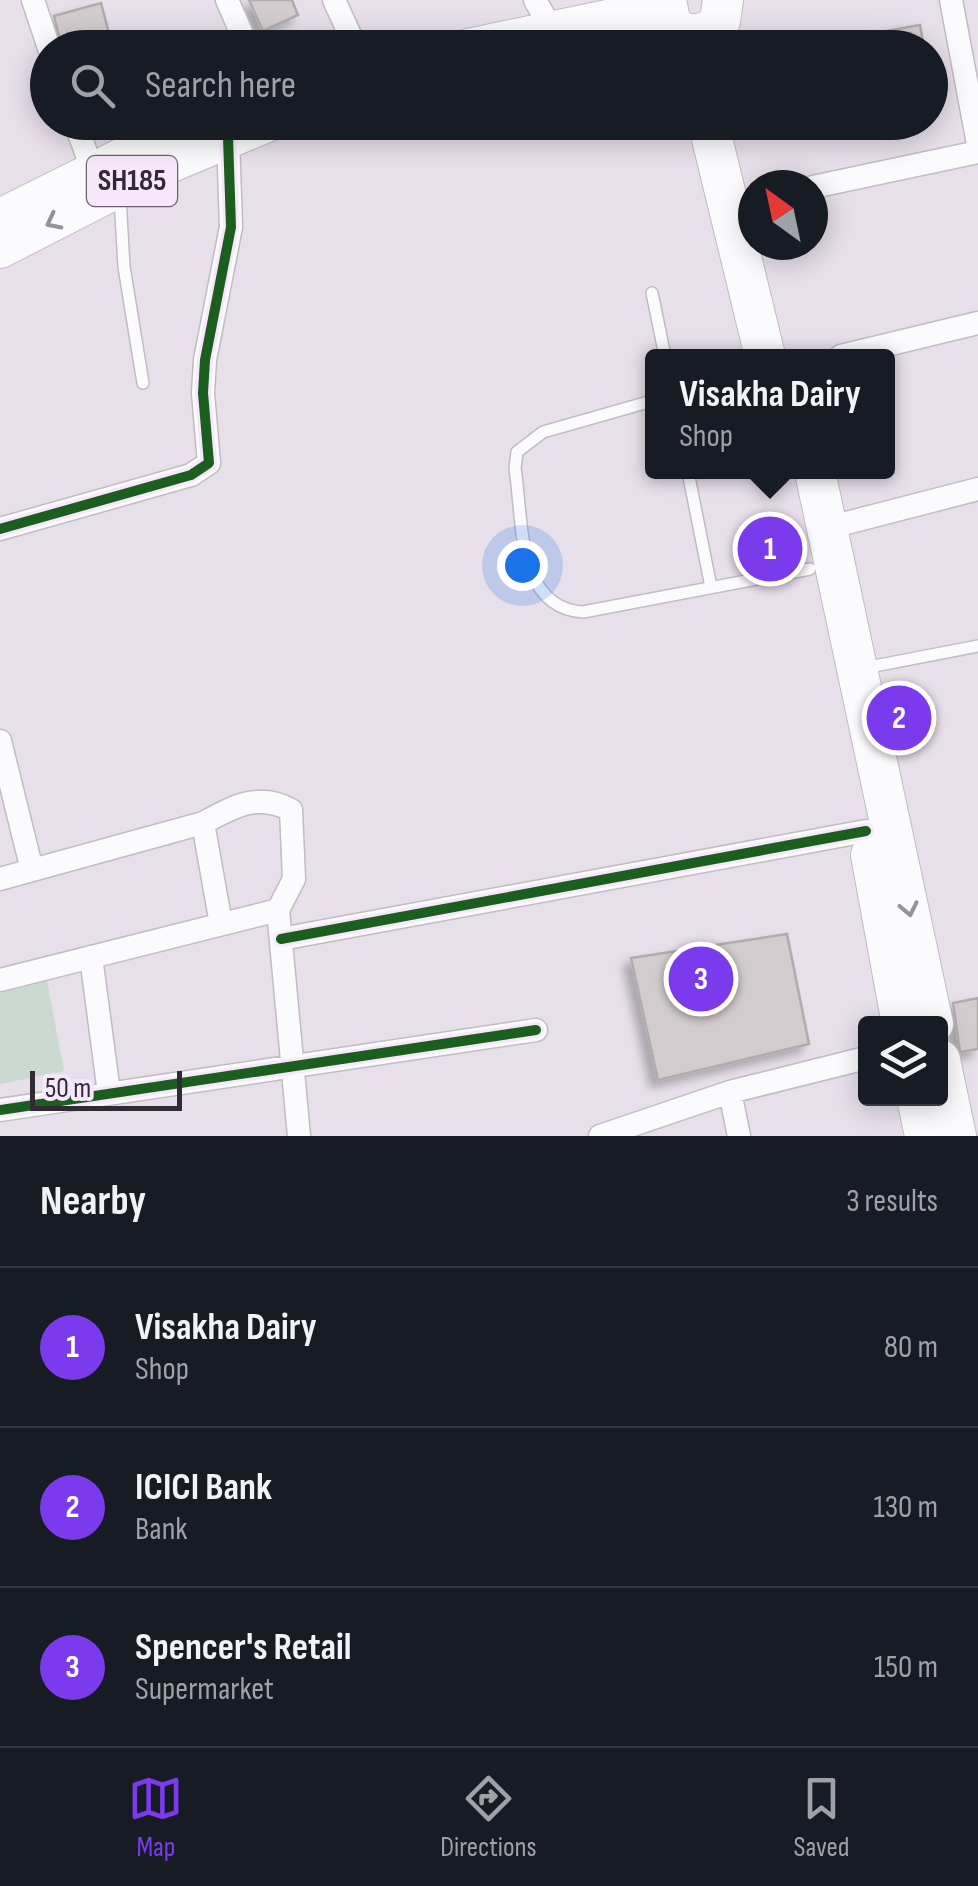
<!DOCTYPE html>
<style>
:root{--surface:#171b24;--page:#242831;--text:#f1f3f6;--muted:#9ea1a6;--line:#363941;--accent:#7c3aed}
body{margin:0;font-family:"Sofia Sans Condensed",sans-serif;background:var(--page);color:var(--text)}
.controls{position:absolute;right:30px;bottom:30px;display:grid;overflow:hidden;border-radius:10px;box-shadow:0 5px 25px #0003}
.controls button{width:90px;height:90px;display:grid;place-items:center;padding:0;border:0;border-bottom:2px solid var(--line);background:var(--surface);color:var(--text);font:50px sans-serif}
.compass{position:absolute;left:738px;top:170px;width:90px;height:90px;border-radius:50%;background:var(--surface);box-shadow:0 5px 25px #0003;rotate:327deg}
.scale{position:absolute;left:30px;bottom:25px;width:152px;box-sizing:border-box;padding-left:10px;border:5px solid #302b32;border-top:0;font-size:28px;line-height:35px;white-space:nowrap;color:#302b32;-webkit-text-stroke:8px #f6e8fa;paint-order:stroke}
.you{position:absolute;left:522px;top:565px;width:35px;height:35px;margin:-25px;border:8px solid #fff;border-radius:50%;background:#1a73e8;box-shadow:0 0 0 15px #1a73e833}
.badge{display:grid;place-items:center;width:65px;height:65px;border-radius:50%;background:var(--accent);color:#fff;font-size:32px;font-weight:700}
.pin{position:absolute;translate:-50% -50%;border:5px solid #fff;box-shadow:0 2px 10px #0006}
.popup{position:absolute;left:645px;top:349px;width:250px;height:130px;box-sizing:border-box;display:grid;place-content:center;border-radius:10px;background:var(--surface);filter:drop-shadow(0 2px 8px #0005);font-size:32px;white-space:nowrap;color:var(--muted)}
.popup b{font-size:38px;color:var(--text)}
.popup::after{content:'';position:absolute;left:50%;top:100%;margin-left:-20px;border:20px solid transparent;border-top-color:var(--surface)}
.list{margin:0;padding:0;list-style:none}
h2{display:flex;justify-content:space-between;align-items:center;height:130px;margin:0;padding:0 40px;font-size:42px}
h2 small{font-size:32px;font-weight:400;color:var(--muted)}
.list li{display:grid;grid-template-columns:65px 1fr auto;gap:30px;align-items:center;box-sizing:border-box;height:160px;padding:0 40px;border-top:2px solid var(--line)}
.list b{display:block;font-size:38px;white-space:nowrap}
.list p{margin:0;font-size:32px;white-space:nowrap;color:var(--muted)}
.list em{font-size:32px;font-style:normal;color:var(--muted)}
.icon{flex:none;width:55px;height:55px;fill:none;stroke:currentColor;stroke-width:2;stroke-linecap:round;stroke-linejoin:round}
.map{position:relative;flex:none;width:978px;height:1136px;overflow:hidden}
.search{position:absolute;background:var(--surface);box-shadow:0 5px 25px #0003;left:30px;right:30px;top:30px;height:110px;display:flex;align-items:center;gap:25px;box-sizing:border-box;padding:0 35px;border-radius:55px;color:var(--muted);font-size:38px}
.sheet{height:610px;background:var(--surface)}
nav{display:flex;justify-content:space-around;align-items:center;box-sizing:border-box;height:140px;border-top:2px solid var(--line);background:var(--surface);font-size:28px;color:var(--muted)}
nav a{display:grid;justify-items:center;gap:5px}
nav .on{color:var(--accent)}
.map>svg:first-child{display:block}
.green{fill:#cadad0}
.building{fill:#d3ccce;stroke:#b2abad;stroke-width:2.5;filter:url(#shadow)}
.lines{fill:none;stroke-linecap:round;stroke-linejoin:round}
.service-casing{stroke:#c1bcc3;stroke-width:14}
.minor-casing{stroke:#c1bcc3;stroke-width:25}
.primary-casing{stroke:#c1bcc3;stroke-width:40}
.trunk-casing{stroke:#c1bcc3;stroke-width:42}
.service{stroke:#fbfafc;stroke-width:11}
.minor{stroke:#fbfafc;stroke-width:22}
.primary{stroke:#fbfafc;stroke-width:38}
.trunk{stroke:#fbfafc;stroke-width:40}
.cycleway-casing{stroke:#f6e8fa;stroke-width:16}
.cycleway{stroke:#1b5e20;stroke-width:10}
.oneway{stroke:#969297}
.labels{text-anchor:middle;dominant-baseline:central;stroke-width:10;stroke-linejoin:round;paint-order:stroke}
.shield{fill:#f6e8fa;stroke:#6b646e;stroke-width:2.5}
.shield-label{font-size:30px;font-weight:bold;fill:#302b32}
</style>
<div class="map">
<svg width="978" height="1136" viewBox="0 0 978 1136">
<defs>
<filter id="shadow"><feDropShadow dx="-7" dy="7" stdDeviation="5" flood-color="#0004"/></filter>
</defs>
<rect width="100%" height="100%" fill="#e7dfe9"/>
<path class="green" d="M47 981 64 1071 0 1084V989Z"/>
<path class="building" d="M249 0H292L298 15 263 31Z
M101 3 113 48H62L54 16Z
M920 25 924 48H877L875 33Z
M787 934 809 1044 658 1080 631 958Z
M978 998V1049L960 1052 953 1003Z"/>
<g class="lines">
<defs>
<path id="service" d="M120 197 124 267 143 383
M652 293 665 356
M652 401 543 432 517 452 515 468C523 519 516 608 583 612L810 569
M688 472 711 587
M864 668 978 646"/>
<path id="minor" d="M33 0 49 48
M227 0 248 48
M334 0 356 48
M535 0 552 30
M951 0 978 144
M75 122 92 169
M813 187 978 152
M841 356 978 323
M827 528 978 489
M0 529 191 475 209 463 203 393 205 360 231 227 228 137
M0 741 32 870
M203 823C233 807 258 792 291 810L294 879 278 910
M0 879 203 823 221 924
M281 939 866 831
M91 957 109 1093
M0 980 278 910 299 1136
M730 1092 739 1136
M0 1110 536 1030
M600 1136 730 1092 866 1058"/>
<path id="primary" d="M468 48 665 7
M610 48 679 32
M0 218 193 122
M0 249 152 171 269 122"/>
<path id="trunk" d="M666 0 671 25C688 39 706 37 720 21L723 0
M708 122 765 356
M815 472 933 1024
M871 855 902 1024
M940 1060 956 1136
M917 1098 925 1136"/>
</defs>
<use href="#service" class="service-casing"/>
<use href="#minor" class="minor-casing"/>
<use href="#primary" class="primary-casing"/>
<use href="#trunk" class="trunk-casing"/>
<use href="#service" class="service"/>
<use href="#minor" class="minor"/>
<use href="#primary" class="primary"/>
<use href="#trunk" class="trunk"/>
<defs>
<path id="cycleway" d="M0 529 191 475 209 463 203 393 205 360 231 227 228 137
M281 939 866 831
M0 1110 536 1030"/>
</defs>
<use href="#cycleway" class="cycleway-casing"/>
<use href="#cycleway" class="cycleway"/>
</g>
<defs><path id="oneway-chevron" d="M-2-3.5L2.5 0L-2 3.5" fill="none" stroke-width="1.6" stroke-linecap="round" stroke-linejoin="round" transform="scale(2.5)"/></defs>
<g class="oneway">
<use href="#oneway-chevron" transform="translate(53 222) rotate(153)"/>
<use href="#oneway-chevron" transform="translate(909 909) rotate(78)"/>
</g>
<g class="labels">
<rect class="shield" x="87" y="156" width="90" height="50" rx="8"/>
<g class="shield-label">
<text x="132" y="181">SH185</text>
</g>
</g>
</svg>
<div class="controls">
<button><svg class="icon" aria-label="layers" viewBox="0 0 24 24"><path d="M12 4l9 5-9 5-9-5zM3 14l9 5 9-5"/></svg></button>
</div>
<svg class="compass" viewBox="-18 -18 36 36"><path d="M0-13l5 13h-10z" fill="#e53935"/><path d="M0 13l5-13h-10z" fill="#9ea1a6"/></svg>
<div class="scale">50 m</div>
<div class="you"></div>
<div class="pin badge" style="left:770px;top:549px">1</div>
<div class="popup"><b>Visakha Dairy</b>Shop</div>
<div class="pin badge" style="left:899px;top:718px">2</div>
<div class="pin badge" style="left:701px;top:979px">3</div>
<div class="search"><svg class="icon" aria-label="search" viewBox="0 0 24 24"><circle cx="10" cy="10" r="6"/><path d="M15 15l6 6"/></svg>Search here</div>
</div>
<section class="sheet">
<h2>Nearby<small>3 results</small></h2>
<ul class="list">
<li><span class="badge">1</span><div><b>Visakha Dairy</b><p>Shop</p></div><em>80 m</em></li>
<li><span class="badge">2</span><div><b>ICICI Bank</b><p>Bank</p></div><em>130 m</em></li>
<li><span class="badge">3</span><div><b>Spencer's Retail</b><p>Supermarket</p></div><em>150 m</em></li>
</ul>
</section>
<nav>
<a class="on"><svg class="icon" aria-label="map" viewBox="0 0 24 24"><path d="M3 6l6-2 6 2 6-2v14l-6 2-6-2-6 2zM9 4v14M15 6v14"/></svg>Map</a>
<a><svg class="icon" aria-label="directions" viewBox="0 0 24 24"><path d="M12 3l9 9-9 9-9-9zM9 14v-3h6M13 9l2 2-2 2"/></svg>Directions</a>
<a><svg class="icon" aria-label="saved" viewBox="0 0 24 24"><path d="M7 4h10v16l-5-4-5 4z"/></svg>Saved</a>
</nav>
